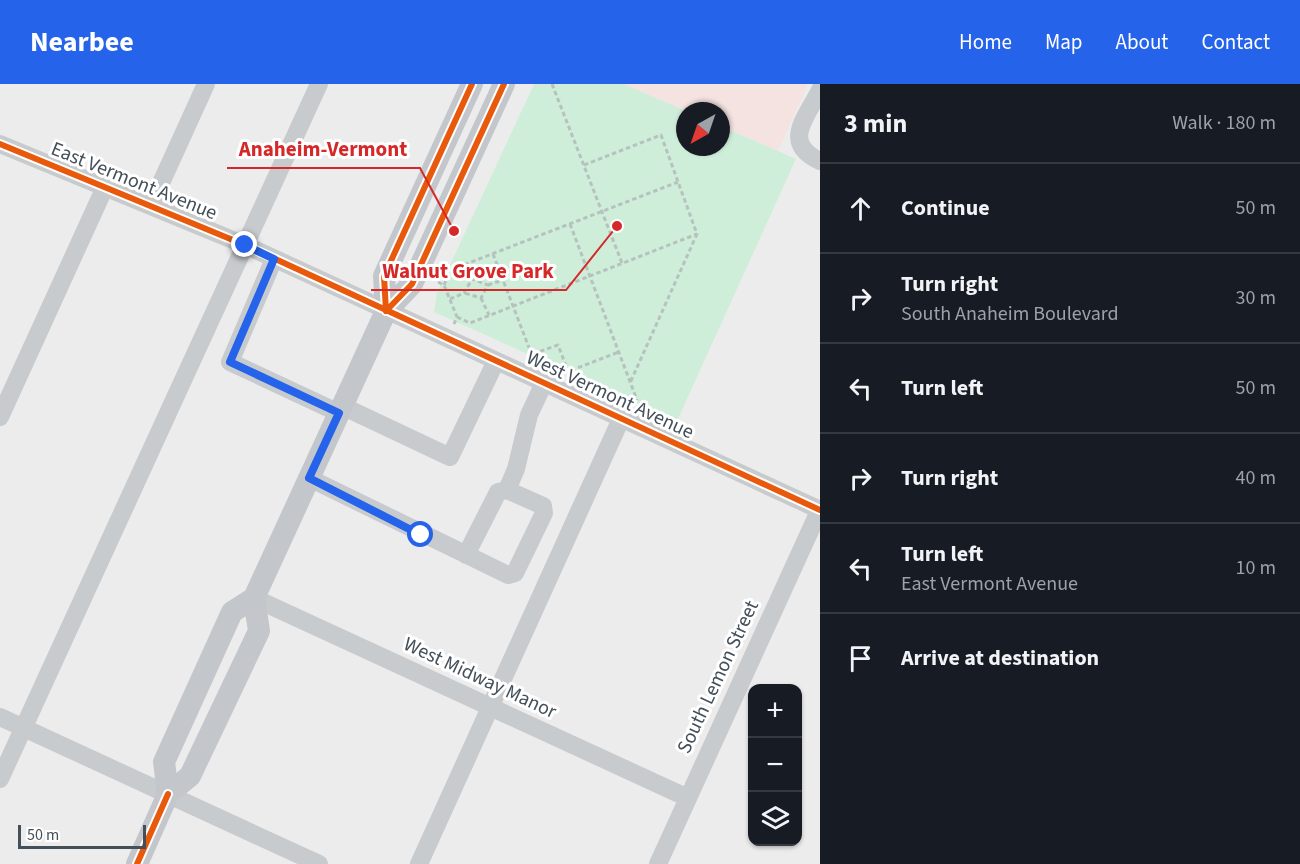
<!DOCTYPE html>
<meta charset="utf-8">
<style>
:root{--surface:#171b24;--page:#242831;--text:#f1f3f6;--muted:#9ea1a6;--line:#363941;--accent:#2563eb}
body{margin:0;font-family:"Source Sans 3",sans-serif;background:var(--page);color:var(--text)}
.controls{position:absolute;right:18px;bottom:18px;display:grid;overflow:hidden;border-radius:12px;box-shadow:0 2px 4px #0004}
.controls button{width:54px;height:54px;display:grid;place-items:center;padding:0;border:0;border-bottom:2px solid var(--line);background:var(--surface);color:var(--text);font:30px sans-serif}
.compass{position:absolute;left:676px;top:18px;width:54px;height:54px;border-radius:50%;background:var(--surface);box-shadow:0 2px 4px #0004;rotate:220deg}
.scale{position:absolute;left:18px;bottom:15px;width:128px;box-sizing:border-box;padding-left:6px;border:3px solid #434f59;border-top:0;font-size:16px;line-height:21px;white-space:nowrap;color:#434f59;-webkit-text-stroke:4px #fff;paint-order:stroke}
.stop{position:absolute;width:18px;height:18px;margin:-14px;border:4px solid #2563eb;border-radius:50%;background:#fff}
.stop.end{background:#2563eb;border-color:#fff;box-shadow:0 2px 6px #0008}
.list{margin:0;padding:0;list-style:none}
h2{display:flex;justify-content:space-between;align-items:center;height:78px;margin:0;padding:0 24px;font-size:26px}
h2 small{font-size:20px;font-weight:400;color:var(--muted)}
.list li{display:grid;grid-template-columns:39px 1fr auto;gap:18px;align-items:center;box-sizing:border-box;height:90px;padding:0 24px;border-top:2px solid var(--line)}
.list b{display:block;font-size:22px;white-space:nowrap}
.list p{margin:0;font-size:20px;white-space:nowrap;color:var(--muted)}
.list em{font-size:20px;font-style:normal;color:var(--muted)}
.icon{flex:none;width:33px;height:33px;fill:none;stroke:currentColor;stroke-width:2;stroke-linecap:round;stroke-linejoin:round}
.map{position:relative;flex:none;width:820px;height:780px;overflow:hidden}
header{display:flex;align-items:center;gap:36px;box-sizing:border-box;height:84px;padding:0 30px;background:var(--accent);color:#fff}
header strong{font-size:28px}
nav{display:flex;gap:33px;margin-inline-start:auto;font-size:21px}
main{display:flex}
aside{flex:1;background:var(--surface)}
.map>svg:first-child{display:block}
.medical{fill:#f5e3e1}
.green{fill:#cfeeda}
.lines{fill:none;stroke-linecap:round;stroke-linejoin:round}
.path{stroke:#b5c2be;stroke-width:3;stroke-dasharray:4.5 3;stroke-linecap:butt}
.minor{stroke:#c8cbcd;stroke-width:18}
.major{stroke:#c3c7cc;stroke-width:22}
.cycleway-casing{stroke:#fff;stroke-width:10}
.cycleway{stroke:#e8590c;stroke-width:6}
.route{stroke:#2563eb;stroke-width:8}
.labels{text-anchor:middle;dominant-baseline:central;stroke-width:6;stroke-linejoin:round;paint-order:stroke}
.street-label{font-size:20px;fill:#434f59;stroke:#fff}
.leader{fill:none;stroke:#d62828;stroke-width:2}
.callout-dot{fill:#d62828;stroke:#fff;stroke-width:2}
.callout-label{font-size:21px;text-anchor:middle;font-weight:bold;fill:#d62828;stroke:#fff;stroke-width:6;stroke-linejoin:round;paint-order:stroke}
</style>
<header>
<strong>Nearbee</strong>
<nav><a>Home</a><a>Map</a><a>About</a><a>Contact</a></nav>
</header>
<main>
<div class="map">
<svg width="820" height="780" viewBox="0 0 820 780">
<rect width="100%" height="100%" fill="#edecec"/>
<path class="medical" d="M624 0H808L778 67 721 42V27H686Z"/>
<path class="green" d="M534 0H624L686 27 685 63H721V42L796 75 677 337 434 228 437 209Z"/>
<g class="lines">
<path class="path" d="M552 0 622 179
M584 81 661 51 697 150 630 299
M570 140 637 316
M493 170 533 274
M466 180 472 195
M438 198 444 201 457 233 454 240
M444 201 449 190 466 180 678 98
M488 201 503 196
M481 214 489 231
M450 215 464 209 472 195 488 201 481 214 464 209
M457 233 470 239 697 150
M533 270 558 261 568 287
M564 289 619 268"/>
<path class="minor" d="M820 6C806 34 781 59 820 77
M0 60 245 161 820 426
M151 121 206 0
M274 175 230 278 339 329
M342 322 450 373 496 277
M0 333 105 103
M309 394 508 491 515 489 544 429 543 422 507 406 498 408 466 471
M507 406 516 385 529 331 544 299
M254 514 688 714
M0 633 319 780
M0 695 319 0
M419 780 621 335
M658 780 820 425"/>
<path class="major" d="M386 227 384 192 472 0
M168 710 164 678 232 528 254 514 386 227 412 200 504 0
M137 780 168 710 190 692 259 547 254 514"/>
<defs>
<path id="cycleway" d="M0 60 245 161 820 426
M386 227 412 200 504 0
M386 227 384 192 472 0
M137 780 168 710"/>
</defs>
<use href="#cycleway" class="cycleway-casing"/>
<use href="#cycleway" class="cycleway"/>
</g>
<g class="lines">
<path class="route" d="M245 161 274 175 230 278 339 329 309 394 421 451"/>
</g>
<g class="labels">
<g class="street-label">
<text transform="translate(134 97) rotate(22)">East Vermont Avenue</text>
<text transform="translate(610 311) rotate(25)">West Vermont Avenue</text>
<text transform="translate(718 593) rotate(-65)">South Lemon Street</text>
<text transform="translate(480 594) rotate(25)">West Midway Manor</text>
</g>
</g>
<path class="leader" d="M454 147L420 84H227M617 142L566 206H371"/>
<g class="callout-dot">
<circle cx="454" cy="147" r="6"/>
<circle cx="617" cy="142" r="6"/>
</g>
<g class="callout-label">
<text x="323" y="72">Anaheim-Vermont</text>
<text x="468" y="194">Walnut Grove Park</text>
</g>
</svg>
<div class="controls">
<button>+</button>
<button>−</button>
<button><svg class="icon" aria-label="layers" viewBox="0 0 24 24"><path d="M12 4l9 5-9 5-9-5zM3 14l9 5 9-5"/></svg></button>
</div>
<svg class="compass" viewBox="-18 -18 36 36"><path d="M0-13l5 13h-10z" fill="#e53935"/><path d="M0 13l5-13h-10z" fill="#9ea1a6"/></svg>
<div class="scale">50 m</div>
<div class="stop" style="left:421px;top:451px"></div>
<div class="stop end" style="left:245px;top:161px"></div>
</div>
<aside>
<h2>3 min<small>Walk · 180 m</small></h2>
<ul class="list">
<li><svg class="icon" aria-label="ahead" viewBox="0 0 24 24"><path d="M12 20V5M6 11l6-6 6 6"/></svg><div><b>Continue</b></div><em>50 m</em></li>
<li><svg class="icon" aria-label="right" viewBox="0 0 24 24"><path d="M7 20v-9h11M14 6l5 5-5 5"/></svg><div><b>Turn right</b><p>South Anaheim Boulevard</p></div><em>30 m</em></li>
<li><svg class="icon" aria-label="left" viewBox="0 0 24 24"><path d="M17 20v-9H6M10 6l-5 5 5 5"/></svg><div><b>Turn left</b></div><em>50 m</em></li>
<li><svg class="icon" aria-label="right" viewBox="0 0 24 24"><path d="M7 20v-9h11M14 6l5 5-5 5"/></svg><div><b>Turn right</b></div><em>40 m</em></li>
<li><svg class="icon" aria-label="left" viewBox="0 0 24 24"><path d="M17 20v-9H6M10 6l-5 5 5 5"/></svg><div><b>Turn left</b><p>East Vermont Avenue</p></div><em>10 m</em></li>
<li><svg class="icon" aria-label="arrive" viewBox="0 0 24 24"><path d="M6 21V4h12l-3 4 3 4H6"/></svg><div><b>Arrive at destination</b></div></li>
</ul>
</aside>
</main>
